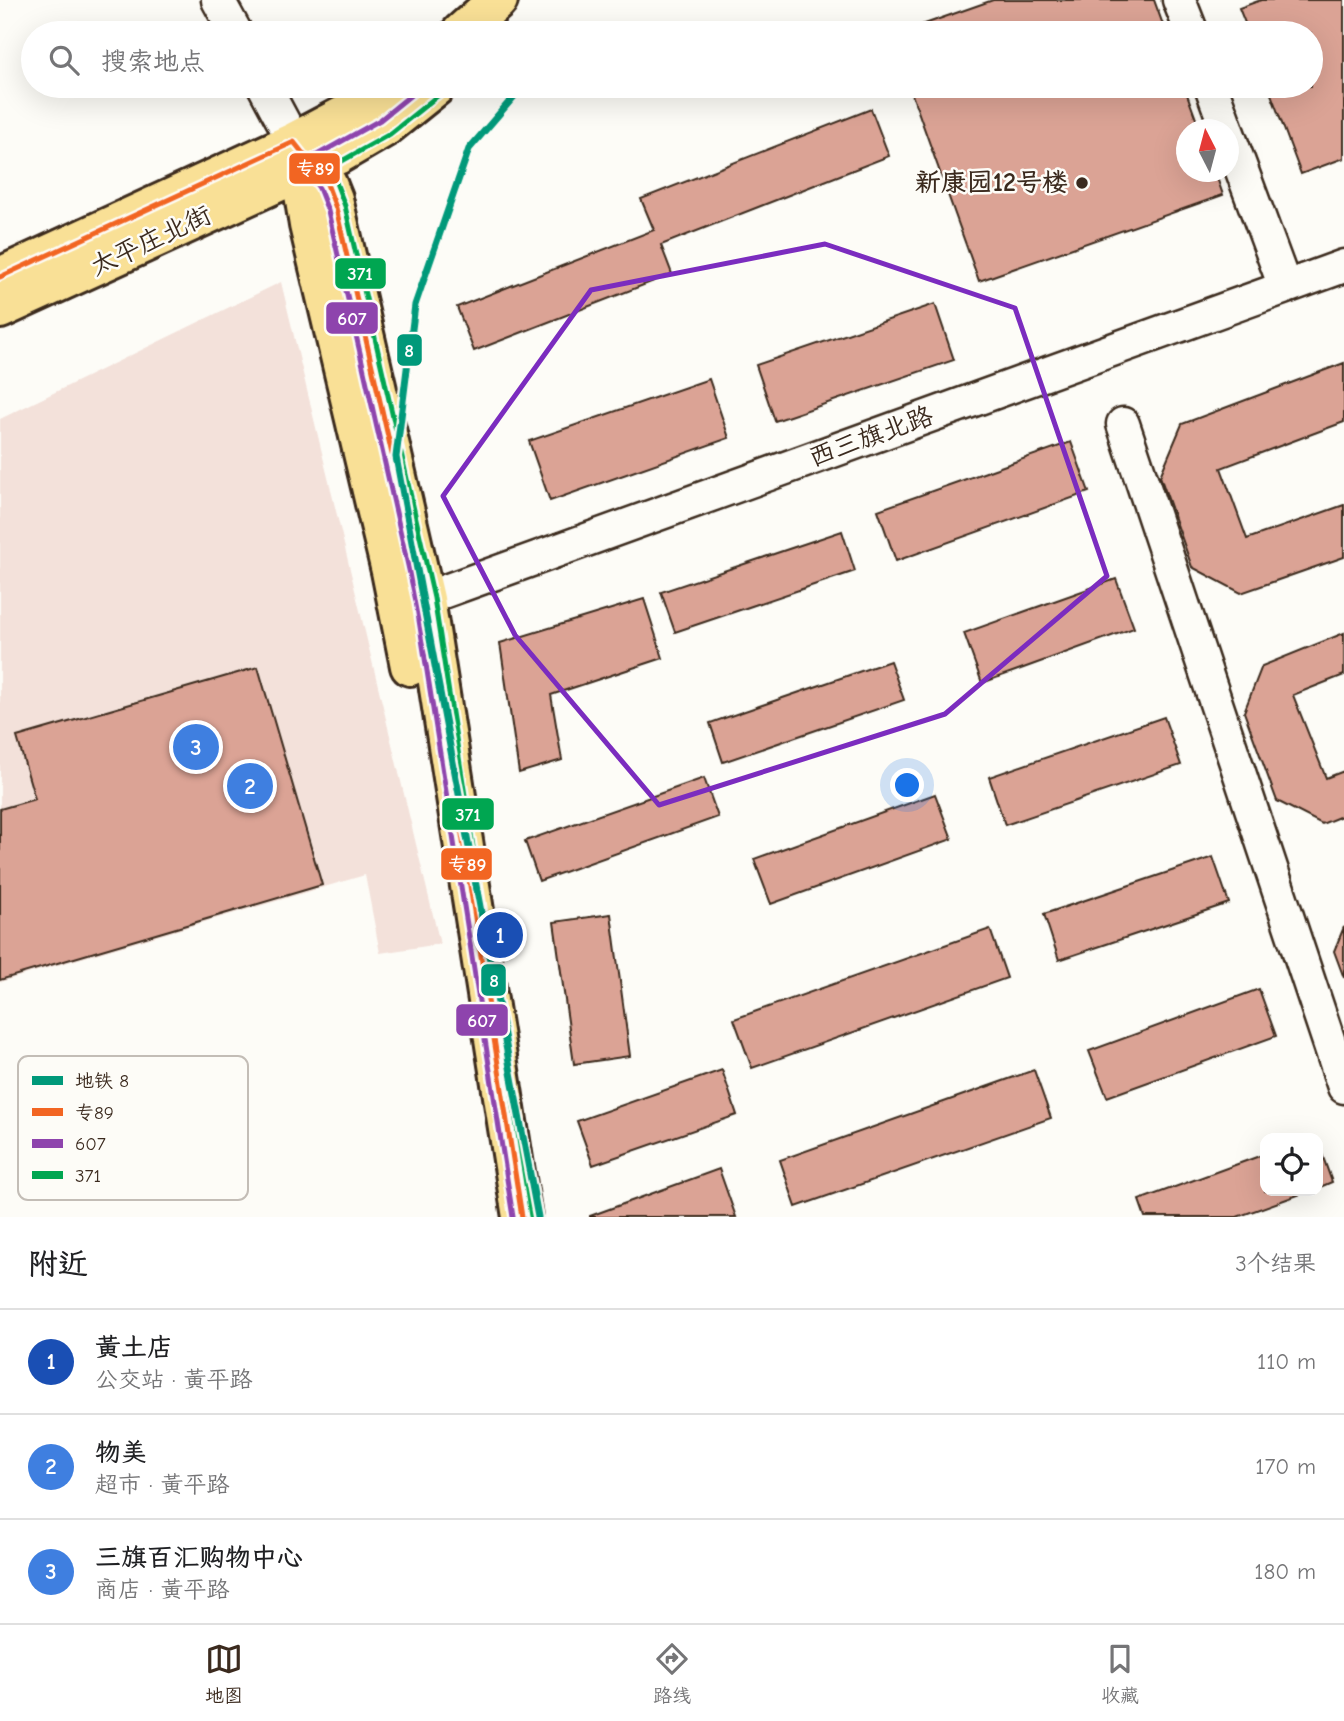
<!DOCTYPE html>
<html lang="zh">
<meta charset="utf-8">
<style>
:root{--surface:#fff;--page:#f6f6f6;--text:#202124;--muted:#757577;--line:#e0e0e0;--accent:#3b2a1e}
body{margin:0;font-family:"Comic Neue","LXGW WenKai TC",sans-serif;background:var(--page);color:var(--text)}
.controls{position:absolute;right:21px;bottom:21px;display:grid;overflow:hidden;border-radius:14px;box-shadow:0 7px 28px #0002}
.controls button{width:63px;height:63px;display:grid;place-items:center;padding:0;border:0;border-bottom:2px solid var(--line);background:var(--surface);color:var(--text);font:35px sans-serif}
.compass{position:absolute;left:1176px;top:119px;width:63px;height:63px;border-radius:50%;background:var(--surface);box-shadow:0 7px 28px #0002;rotate:354deg}
.you{position:absolute;left:908px;top:786px;width:24px;height:24px;margin:-18px;border:5px solid #fff;border-radius:50%;background:#1a73e8;box-shadow:0 0 0 10px #1a73e833}
.badge{display:grid;place-items:center;width:46px;height:46px;border-radius:50%;background:var(--accent);color:#fff;font-size:23px;font-weight:700}
.pin{position:absolute;translate:-50% -50%;border:4px solid #fff;box-shadow:0 2px 7px #0006}
.list{margin:0;padding:0;list-style:none}
h2{display:flex;justify-content:space-between;align-items:center;height:91px;margin:0;padding:0 28px;font-size:30px}
h2 small{font-size:23px;font-weight:400;color:var(--muted)}
.list li{display:grid;grid-template-columns:46px 1fr auto;gap:21px;align-items:center;box-sizing:border-box;height:105px;padding:0 28px;border-top:2px solid var(--line)}
.list b{display:block;font-size:26px;white-space:nowrap}
.list p{margin:0;font-size:23px;white-space:nowrap;color:var(--muted)}
.list em{font-size:23px;font-style:normal;color:var(--muted)}
.icon{flex:none;width:38px;height:38px;fill:none;stroke:currentColor;stroke-width:2;stroke-linecap:round;stroke-linejoin:round}
.map{position:relative;flex:none;width:1344px;height:1217px;overflow:hidden}
.search{position:absolute;background:var(--surface);box-shadow:0 7px 28px #0002;left:21px;right:21px;top:21px;height:77px;display:flex;align-items:center;gap:18px;box-sizing:border-box;padding:0 24px;border-radius:38px;color:var(--muted);font-size:26px}
.sheet{height:406px;background:var(--surface)}
nav{display:flex;justify-content:space-around;align-items:center;box-sizing:border-box;height:98px;border-top:2px solid var(--line);background:var(--surface);font-size:19px;color:var(--muted)}
nav a{display:grid;justify-items:center;gap:4px}
nav .on{color:var(--accent)}
.map>svg:first-child{display:block}
.built{fill:#f3e1da}
.building{fill:#dba395;stroke:#3b2a1e;stroke-width:2}
.lines{fill:none;stroke-linecap:round;stroke-linejoin:round}
.minor-casing{stroke:#3b2a1e;stroke-width:37}
.major-casing{stroke:#3b2a1e;stroke-width:44}
.minor{stroke:#fdfcf7;stroke-width:32}
.major{stroke:#f9e096;stroke-width:38}
.bus-1-casing{stroke:#fdfcf7;stroke-width:10}
.bus-2-casing{stroke:#fdfcf7;stroke-width:10}
.bus-3-casing{stroke:#fdfcf7;stroke-width:10}
.bus-1{stroke:#f26522;stroke-width:5}
.bus-2{stroke:#8e44ad;stroke-width:5}
.bus-3{stroke:#00a651;stroke-width:5}
.metro-1-casing{stroke:#fdfcf7;stroke-width:12}
.metro-1{stroke:#00997a;stroke-width:7}
.marked{fill:none;stroke:#7b2cbf;stroke-width:5;stroke-linejoin:round}
.poi-dot{fill:#3b2a1e;stroke:#fdfcf7;stroke-width:2.5}
.labels{text-anchor:middle;dominant-baseline:central;stroke-width:5;stroke-linejoin:round;paint-order:stroke}
.poi-label{font-size:26px;font-weight:bold;fill:#3b2a1e;stroke:#fdfcf7;text-anchor:end}
.street-label{font-size:26px;fill:#3b2a1e;stroke:#fdfcf7}
.key{fill:#fdfcf7;stroke:#c3bdb6;stroke-width:2}
.key-label{font-size:19px;fill:#3b2a1e}
.line-badge{stroke:#fdfcf7;stroke-width:2.5}
.badge-label{font-size:19px;text-anchor:middle;font-weight:bold;fill:#fff}
</style>
<div class="map">
<svg width="1344" height="1217" viewBox="0 0 1344 1217">
<rect width="100%" height="100%" fill="#fdfcf7"/>
<filter id="ink" filterUnits="userSpaceOnUse"><feTurbulence type="fractalNoise" baseFrequency=".0143" numOctaves="2"/><feDisplacementMap in="SourceGraphic" scale="14" xChannelSelector="R" yChannelSelector="G"/><feConvolveMatrix kernelMatrix="1 2 1 2 8 2 1 2 1" color-interpolation-filters="sRGB"/></filter>
<g filter="url(#ink)">
<path class="built" d="M281 282 440 944 380 953 365 875 0 982V419Z"/>
<path class="building" d="M993 0H1154L1166 33H899Z
M1261 0H1344V158L1301 174 1268 86H1311V33H1249L1239 8Z
M909 86H1184L1200 130H1186V172H1215L1223 195 979 281Z
M871 109 889 156 661 245 672 274 474 351 457 307 654 230 641 199Z
M935 304 954 360 775 421 756 365Z
M1344 363V422L1221 468 1247 539 1344 505V557L1241 593 1192 567 1160 476 1182 424Z
M709 379 729 438 550 501 529 441Z
M1071 442 1089 492 896 561 878 510Z
M842 531 855 571 675 632 661 592Z
M1116 579 1134 628 982 683 964 633Z
M644 599 663 658 551 695 562 760 519 773 500 643Z
M1344 633V675L1293 695 1326 778 1344 771V815L1322 824 1277 801 1244 712 1262 666Z
M890 661 904 700 723 762 710 723Z
M258 667 322 885 0 980V809L35 799 17 737Z
M1164 717 1181 765 1005 825 989 777Z
M704 778 718 817 539 881 525 841Z
M935 794 952 839 771 904 754 859Z
M1213 857 1229 903 1059 960 1044 914Z
M611 914 630 1056 574 1064 554 922Z
M1344 927V978L1334 951Z
M990 929 1007 978 752 1068 734 1019Z
M1259 989 1276 1036 1107 1097 1089 1051Z
M722 1070 737 1115 593 1165 577 1121Z
M1034 1070 1051 1118 796 1207 780 1160Z
M1318 1143 1332 1182 1318 1188Z
M1265 1154V1191H1309L1237 1217H1145L1139 1200Z
M719 1169 736 1217H590V1216Z"/>
<g class="lines">
<defs>
<path id="minor" d="M218 0 236 33
M1179 0 1192 33
M264 86 294 142
M1211 86 1227 130
M1228 133 1285 287
M1123 424 1344 1087
M404 606 1344 266"/>
<path id="major" d="M461 33 498 0
M294 142 327 184 333 199 425 599 522 1217
M297 151 309 225 391 571 410 666
M0 277 294 142 345 115 391 86
M0 309 337 155 385 127 436 86"/>
</defs>
<use href="#minor" class="minor-casing"/>
<use href="#major" class="major-casing"/>
<use href="#minor" class="minor"/>
<use href="#major" class="major"/>
<defs>
<path id="bus-1" d="M0 277 294 142 327 184 336 208 425 599 522 1217"/>
<path id="bus-2" d="M422 86 380 120 308 160 304 168 319 188 328 211 416 601 513 1217"/>
<path id="bus-3" d="M441 93 390 134 326 170 335 180 345 206 434 598 531 1216"/>
</defs>
<use href="#bus-1" class="bus-1-casing"/>
<use href="#bus-2" class="bus-2-casing"/>
<use href="#bus-3" class="bus-3-casing"/>
<use href="#bus-1" class="bus-1"/>
<use href="#bus-2" class="bus-2"/>
<use href="#bus-3" class="bus-3"/>
<defs>
<path id="metro-1" d="M523 86 469 149 415 305 396 457 538 1217"/>
</defs>
<use href="#metro-1" class="metro-1-casing"/>
<use href="#metro-1" class="metro-1"/>
</g>
</g>
<path class="marked" d="M825 244 1015 308 1107 576 945 714 659 805 515 635 443 496 591 290Z"/>
<circle class="poi-dot" cx="1082" cy="183" r="7"/>
<g class="labels">
<g class="poi-label">
<text x="1068" y="183">新康园12号楼</text>
</g>
<g class="street-label">
<text transform="translate(151 241) rotate(-25)">太平庄北街</text>
<text transform="translate(871 437) rotate(-20)">西三旗北路</text>
</g>
</g>
<rect x="18" y="1056" width="230" height="144" rx="10" class="key"/>
<rect x="32" y="1076" width="31" height="9" fill="#00997a"/>
<rect x="32" y="1108" width="31" height="8" fill="#f26522"/>
<rect x="32" y="1139" width="31" height="9" fill="#8e44ad"/>
<rect x="32" y="1171" width="31" height="8" fill="#00a651"/>
<g class="key-label">
<text x="75" y="1087">地铁 8</text>
<text x="75" y="1119">专89</text>
<text x="75" y="1150">607</text>
<text x="75" y="1182">371</text>
</g>
<g class="line-badge">
<rect x="288" y="152" width="53" height="33" rx="7" fill="#f26522"/>
<rect x="334" y="257" width="53" height="33" rx="7" fill="#00a651"/>
<rect x="325" y="301" width="54" height="34" rx="7" fill="#8e44ad"/>
<rect x="396" y="333" width="27" height="34" rx="7" fill="#00997a"/>
<rect x="441" y="797" width="54" height="34" rx="7" fill="#00a651"/>
<rect x="440" y="847" width="53" height="34" rx="7" fill="#f26522"/>
<rect x="480" y="963" width="27" height="34" rx="7" fill="#00997a"/>
<rect x="455" y="1003" width="54" height="34" rx="7" fill="#8e44ad"/>
</g>
<g class="badge-label">
<text x="315" y="175">专89</text>
<text x="360" y="280">371</text>
<text x="352" y="325">607</text>
<text x="409" y="357">8</text>
<text x="468" y="821">371</text>
<text x="467" y="871">专89</text>
<text x="494" y="987">8</text>
<text x="482" y="1027">607</text>
</g>
</svg>
<div class="controls">
<button><svg class="icon" aria-label="locate" viewBox="0 0 24 24"><circle cx="12" cy="12" r="6"/><path d="M12 2v4M12 18v4M2 12h4M18 12h4"/></svg></button>
</div>
<svg class="compass" viewBox="-18 -18 36 36"><path d="M0-13l5 13h-10z" fill="#e53935"/><path d="M0 13l5-13h-10z" fill="#757577"/></svg>
<div class="you"></div>
<div class="pin badge" style="left:500px;top:935px;background:#1a4fb4">1</div>
<div class="pin badge" style="left:250px;top:786px;background:#3f7fe0">2</div>
<div class="pin badge" style="left:196px;top:747px;background:#3f7fe0">3</div>
<div class="search"><svg class="icon" aria-label="search" viewBox="0 0 24 24"><circle cx="10" cy="10" r="6"/><path d="M15 15l6 6"/></svg>搜索地点</div>
</div>
<section class="sheet">
<h2>附近<small>3个结果</small></h2>
<ul class="list">
<li><span class="badge" style="background:#1a4fb4">1</span><div><b>黄土店</b><p>公交站 · 黄平路</p></div><em>110 m</em></li>
<li><span class="badge" style="background:#3f7fe0">2</span><div><b>物美</b><p>超市 · 黄平路</p></div><em>170 m</em></li>
<li><span class="badge" style="background:#3f7fe0">3</span><div><b>三旗百汇购物中心</b><p>商店 · 黄平路</p></div><em>180 m</em></li>
</ul>
</section>
<nav>
<a class="on"><svg class="icon" aria-label="map" viewBox="0 0 24 24"><path d="M3 6l6-2 6 2 6-2v14l-6 2-6-2-6 2zM9 4v14M15 6v14"/></svg>地图</a>
<a><svg class="icon" aria-label="directions" viewBox="0 0 24 24"><path d="M12 3l9 9-9 9-9-9zM9 14v-3h6M13 9l2 2-2 2"/></svg>路线</a>
<a><svg class="icon" aria-label="saved" viewBox="0 0 24 24"><path d="M7 4h10v16l-5-4-5 4z"/></svg>收藏</a>
</nav>
